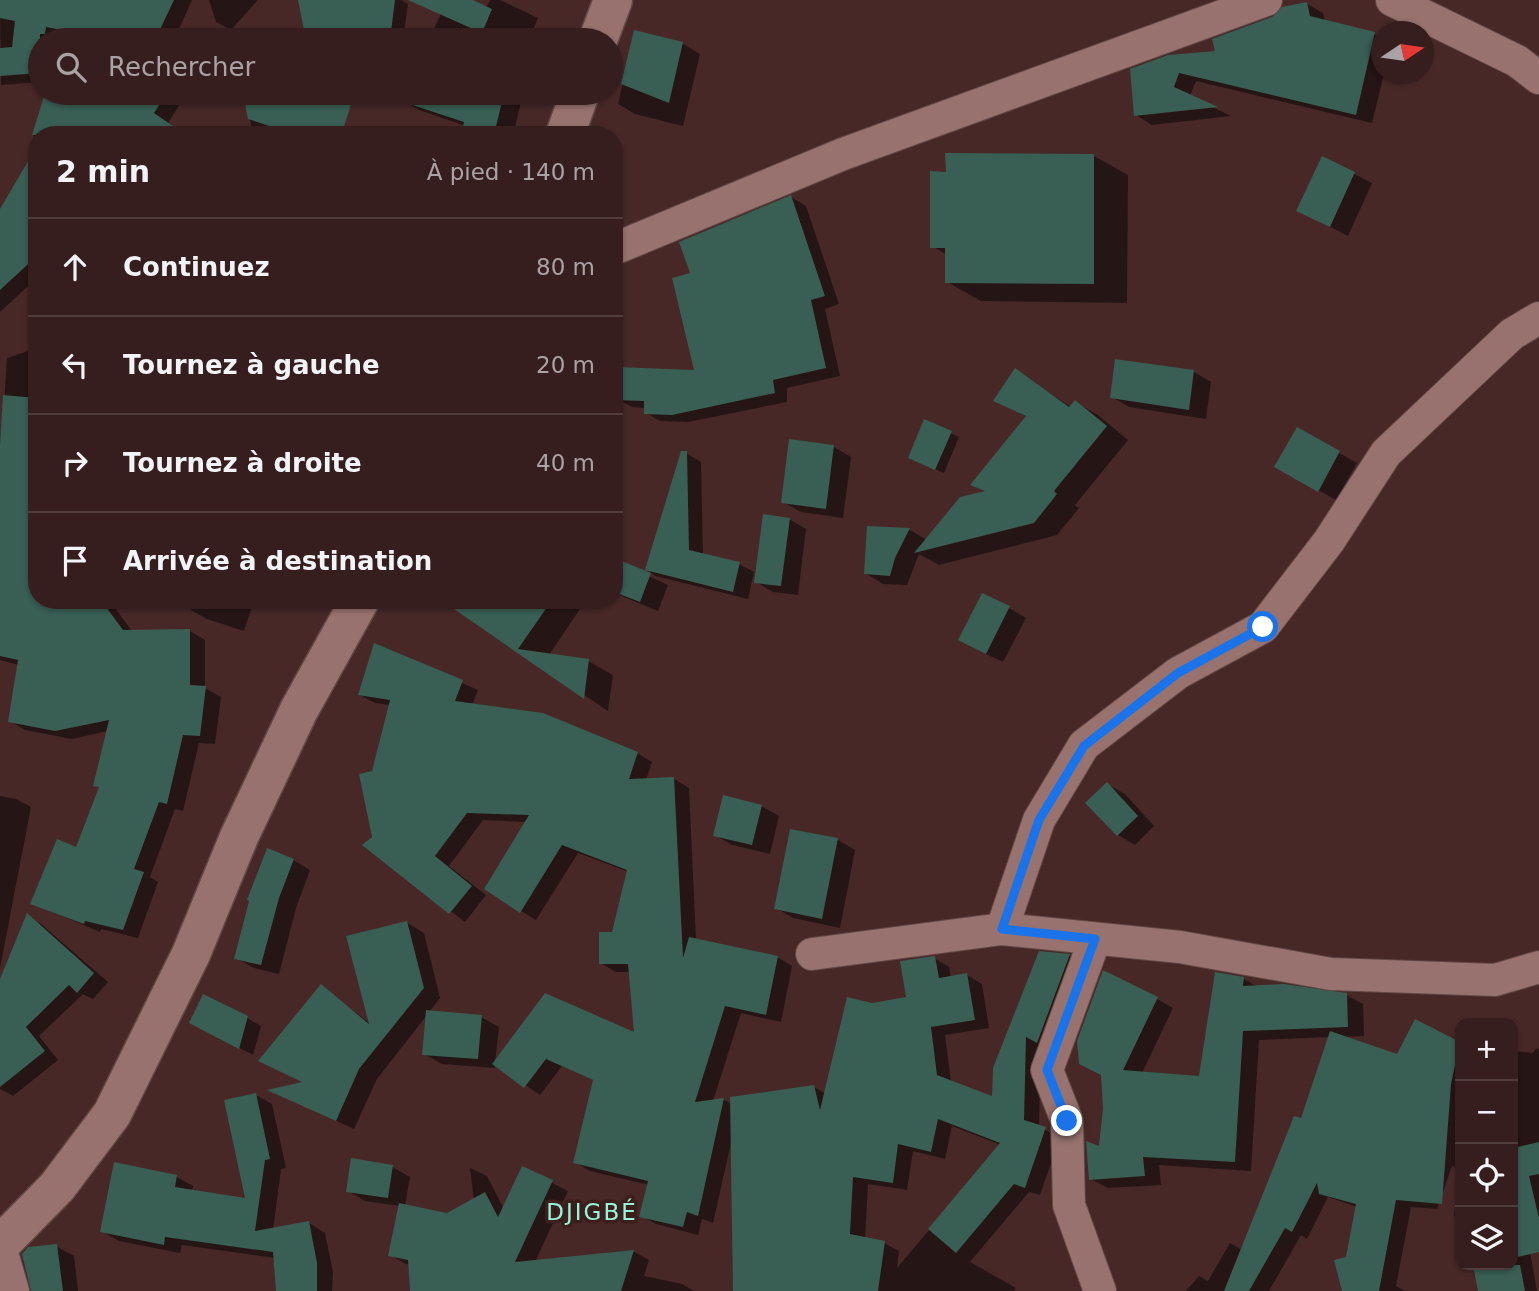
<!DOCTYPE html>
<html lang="fr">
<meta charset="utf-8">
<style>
:root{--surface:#351e1d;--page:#402b2a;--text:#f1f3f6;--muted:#aaa2a4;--line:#4f3c3b}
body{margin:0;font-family:"DejaVu Sans",sans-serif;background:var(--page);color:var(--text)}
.controls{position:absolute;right:21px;bottom:21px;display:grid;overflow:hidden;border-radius:14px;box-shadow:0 2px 5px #0004}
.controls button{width:63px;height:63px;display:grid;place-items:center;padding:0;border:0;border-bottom:2px solid var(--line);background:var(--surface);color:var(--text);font:35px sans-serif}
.compass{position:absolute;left:1371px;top:21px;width:63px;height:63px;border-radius:50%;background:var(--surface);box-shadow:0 2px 5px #0004;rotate:77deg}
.stop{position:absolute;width:21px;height:21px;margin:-16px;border:5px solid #1a73e8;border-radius:50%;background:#fff}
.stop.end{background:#1a73e8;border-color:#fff;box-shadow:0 2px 7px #0008}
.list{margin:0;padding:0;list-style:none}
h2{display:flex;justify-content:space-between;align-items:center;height:91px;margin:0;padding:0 28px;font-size:30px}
h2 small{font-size:23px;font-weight:400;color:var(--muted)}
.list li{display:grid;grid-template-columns:46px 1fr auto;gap:21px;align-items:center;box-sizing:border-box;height:98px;padding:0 28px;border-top:2px solid var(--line)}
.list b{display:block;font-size:26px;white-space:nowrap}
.list em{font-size:23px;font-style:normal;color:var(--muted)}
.icon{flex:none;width:38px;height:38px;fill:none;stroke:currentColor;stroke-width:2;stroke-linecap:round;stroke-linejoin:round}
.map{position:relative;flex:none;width:1539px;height:1291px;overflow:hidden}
.search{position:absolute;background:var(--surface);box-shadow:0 2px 5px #0004;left:28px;top:28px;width:595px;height:77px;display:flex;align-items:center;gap:18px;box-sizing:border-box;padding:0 24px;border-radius:38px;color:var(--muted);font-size:26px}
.panel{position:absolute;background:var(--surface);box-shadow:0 2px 5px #0004;left:28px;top:126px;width:595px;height:483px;border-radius:28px}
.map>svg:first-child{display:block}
.shadow{fill:#0007;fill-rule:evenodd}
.building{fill:#395e53}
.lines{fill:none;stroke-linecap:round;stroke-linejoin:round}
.minor-casing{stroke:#614746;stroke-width:34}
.tertiary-casing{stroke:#614746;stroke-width:41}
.minor{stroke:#97726f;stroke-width:32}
.tertiary{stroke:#97726f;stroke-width:38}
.route{stroke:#1a73e8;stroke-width:9}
.labels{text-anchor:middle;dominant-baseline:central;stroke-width:7;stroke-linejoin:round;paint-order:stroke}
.quarter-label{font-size:23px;letter-spacing:2px;fill:#95f5d8;stroke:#3c1e1d}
</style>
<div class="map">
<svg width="1539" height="1291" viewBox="0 0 1539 1291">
<rect width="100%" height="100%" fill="#472827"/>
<path class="shadow" d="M0 0H192L174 40H40V82L1 85Z
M209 0H258L231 30 216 22Z
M319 0H401L408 4 403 40H308L301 4Z
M447 0H468L486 8 490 0H500L538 18 529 40H429Z
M1307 4 1323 13 1325 21 1382 37 1384 74 1372 123 1196 81 1190 96 1231 116 1152 125 1136 115 1131 70 1218 53Z
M635 32 683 44 700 54 683 126 635 114 618 104Z
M47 93H187L168 123 37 135V141L33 139Z
M245 93H261L353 135H253Z
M372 93H397L396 101Z
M406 93H513L522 98 513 135H459L463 125 419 110 402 100Z
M37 150V278L0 312V235Z
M1094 156 1128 175 1127 303 981 301 947 282V255L932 246 947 174Z
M1323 158 1372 183 1348 236 1298 210Z
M791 197 806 206 839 304 825 309 840 376 787 388V402L688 422 660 421 646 413V408L632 407 617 399 696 371 692 274Z
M37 348V600H109L132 631H190L205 640V688L221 697 215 744 199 743 183 811 175 809 150 877 158 882 138 938 101 929 100 932 32 903 77 849 100 788 95 785 108 731 72 739 25 730 10 721 19 665 0 660V470L7 358Z
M1016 371 1071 407 1075 402 1098 415 1128 440 1075 505 1079 508 1057 535 939 565 919 554 907 585 883 584 865 573 869 527 910 530 927 540 987 492 973 484 1027 417 995 400Z
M1194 372 1211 382 1206 419 1129 407 1112 397Z
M925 421 959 437 944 473 918 462Z
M1297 429 1357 463 1336 500 1277 467Z
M834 447 851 457 843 518 801 512 783 502Z
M686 453 701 462 703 555 739 564 754 572 748 599 655 576 647 569Z
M789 519 806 529 798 595 773 592 756 582Z
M614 560 668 585 658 611 614 593Z
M195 600H254L244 631 207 619 191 610Z
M444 600H586L549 655 588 661 613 675 608 711Z
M1009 608 1026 618 1003 662 978 650Z
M375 645 478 690 472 705 637 753 652 762 646 780 674 779 689 788 696 940 777 957 792 966 781 1022 741 1013 713 1101 724 1100 732 1104 814 1087 825 1093 872 1005 908 999 934 958 949 967 951 978 967 975 982 984 989 1028 945 1035 951 1082 994 1099 1040 953 1069 956 1084 964 1041 1044 1039 1127 1060 1137 1040 1195 1029 1192 970 1262 1016 1288 1014 1291H744L731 1143 713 1223 702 1219 698 1235 656 1224 641 1216 649 1185 590 1171 575 1162 595 1081 562 1066 540 1095 495 1064V1068L442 1064 424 1054 427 1015 377 1079 354 1129 272 1091 305 1083 260 1061 321 987 370 1023 406 922 424 933 440 998 429 1012 481 1017 499 1027 495 1063 636 1035 630 972H616L600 963 614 934 629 872 578 853 536 920 521 911 527 822 483 820 449 866 486 895 465 922 365 845 374 837 373 773 390 705 375 703 360 695ZM952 1126 1001 1145 897 1268 899 1251 884 1243 865 1239 868 1184 907 1190 913 1151 945 1159Z
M1107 784 1125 794 1154 826 1135 845 1118 835Z
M0 796 16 799 31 807 0 968Z
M761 806 779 816 770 854 732 845 715 835Z
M791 831 838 840 855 850 840 928 793 918 776 908Z
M293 860 310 870 296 908 279 974 254 968 236 958Z
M27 916 41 924 108 982 93 999 83 994 39 1036 58 1060 13 1096 0 1089V983Z
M1244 979 1258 987 1346 995 1363 1004 1364 1036 1341 1037 1398 1056 1460 1044V1168L1452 1166 1437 1209 1411 1207 1396 1286 1405 1291H1343L1357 1207 1328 1197 1307 1239 1301 1235 1269 1291H1186L1199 1276 1208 1281 1230 1243 1242 1250 1302 1121 1330 1037 1259 1040 1251 1171 1159 1165 1161 1185 1108 1188 1091 1179 1100 1148 1105 1108 1157 999 1173 1008 1142 1073 1201 1077Z
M247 1018 261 1026 253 1055 205 1030Z
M1536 1048 1539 1049V1236L1526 1230 1537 1291H1480L1475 1265H1513V1152L1517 1151 1513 1129V1051L1533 1053Z
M256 1095 272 1104 286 1168 281 1169 273 1230 309 1223 325 1233 333 1272 332 1291H277L275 1258 182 1245 180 1253 119 1241 102 1231 177 1177 193 1186 192 1192 248 1200Z
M392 1167 410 1177 405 1206 447 1214 475 1208 470 1168 487 1176 504 1209 523 1168 568 1191 535 1262 633 1251 649 1260 644 1276 682 1284 694 1291H485L469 1276 406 1264 390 1255 400 1206 365 1201 348 1191Z
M1460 1175V1230L1454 1215Z
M56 1246 74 1256 78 1291H32Z"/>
<path class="building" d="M0 0H174L155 40H113L46 27 45 34H40V73L0 76V48L12 47 15 21 0 18Z
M298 0H395L390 40H306Z
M408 0H473L492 9 482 33Z
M1307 2 1310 16 1375 32 1356 115 1179 73 1174 87 1218 107 1134 116 1130 69 1168 55 1215 51 1212 39 1272 17 1282 7Z
M634 30 683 42 669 103 621 84Z
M45 93H167L154 113 186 135H32Z
M243 93H324L352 102 341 135H297L248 119Z
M391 93H504L494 135H461L464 122 391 98Z
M37 146V256L0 290V209Z
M945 153 1094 154V284L945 283V248H930V171L946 172Z
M1322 156 1355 172 1330 227 1296 211Z
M791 195 825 296 811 300 826 368 773 380 775 393 672 415 644 414V401L615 400 617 367 694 370 672 278 690 273 679 242Z
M1115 359 1194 370 1189 410 1110 398Z
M1015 368 1069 407 1075 400 1107 426 1054 491 1057 494 1034 523 914 553 960 497 985 491 970 485 1026 416 993 401Z
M3 395 37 398V600H101L123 630 190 629V685L206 686 200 736 183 735 167 804 159 802 134 869 144 872 123 930 85 921 84 924 30 904 57 839 76 847 99 787 93 786 109 720 55 731 8 722 18 660 0 656V445Z
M924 419 952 431 935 470 908 458Z
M1297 427 1340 451 1318 492 1274 467Z
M789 439 834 445 826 509 781 503Z
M681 451H687L689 550 740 562 733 592 645 570Z
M763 514 790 518 781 586 754 583Z
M867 526 910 528 895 558 890 576 864 574Z
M614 558 651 573 640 602 614 592Z
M982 593 1010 606 986 654 958 640Z
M441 600H552L518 649 589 659 584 699Z
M374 643 463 680 455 701 543 713 638 752 629 779 674 777 683 958 689 937 778 956 766 1015 725 1006 695 1102 724 1098 698 1216 687 1212 683 1227 639 1217 648 1181 573 1163 593 1080 546 1059 524 1088 492 1064 545 993 634 1032 628 964H599V932H612L627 870 562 845 520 913 484 889 529 815 467 813 435 856 472 886 449 914 362 845 372 837 359 774 372 771 390 700 358 695Z
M1107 782 1138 816 1117 836 1085 803Z
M723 795 762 805 752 845 713 836Z
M790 829 838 838 822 919 774 909Z
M267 848 294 859 279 898 261 965 234 959 249 901 247 900Z
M27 913 94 973 77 993 69 985 26 1027 45 1051 0 1087V979Z
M407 921 424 988 359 1069 336 1121 267 1090 302 1082 258 1061 321 984 369 1024 346 936Z
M1039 951 1070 954 1037 1043 1026 1037 1024 1120 1046 1127 1025 1188 1014 1184 956 1253 928 1229 1000 1143 938 1119 931 1152 898 1144 893 1183 853 1177 850 1234 885 1241 878 1291H733L730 1097 814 1085 820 1110 847 997 872 1003 906 997 900 961 935 956 939 978 967 973 975 1020 931 1027 937 1075 992 1096 993 1068Z
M1103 970 1158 997 1123 1070 1199 1076 1215 972 1244 977 1243 986 1284 984 1347 993 1348 1027 1243 1031 1235 1162 1143 1157 1145 1176 1089 1180 1086 1141 1099 1146 1103 1108 1101 1075 1079 1064 1077 1041Z
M203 994 248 1016 239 1049 189 1023Z
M426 1010 482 1015 478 1059 422 1055Z
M1415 1019 1460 1042 1451 1084 1442 1204 1396 1200 1379 1291H1342L1334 1260 1346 1257 1356 1204 1319 1194 1317 1183 1292 1232 1285 1228 1249 1291H1224L1294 1116 1301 1118 1330 1031 1397 1054Z
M256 1093 270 1159 265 1160 255 1231 309 1221 317 1263V1291H276L273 1252 165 1237 164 1245 100 1232 114 1162 177 1175 175 1187 245 1198 224 1100Z
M1539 1142V1174L1529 1176 1539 1218V1252L1513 1258V1148Z
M351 1158 393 1165 388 1198 346 1192Z
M522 1166 553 1180 515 1262 634 1250 621 1291H410L408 1260 388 1256 399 1203 447 1213 485 1192 498 1217Z
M57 1244 63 1291H31L22 1254 28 1247Z
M1473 1265H1520L1525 1291H1478Z"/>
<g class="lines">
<defs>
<path id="minor" d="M1392 0 1517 61 1539 78
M614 249 843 154 1266 0
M1002 929 1039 820 1084 745 1178 673 1263 627 1329 541 1386 453 1512 334 1539 318
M1095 939 1047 1070 1067 1121 1069 1205 1100 1291
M812 954 1002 929 1180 947 1331 974 1495 980 1539 967
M0 1246 13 1291"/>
<path id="tertiary" d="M598 40 613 0
M565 135 580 93
M0 1245 57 1187 112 1114 191 954 239 837 299 710 360 600"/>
</defs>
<use href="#minor" class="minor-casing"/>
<use href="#tertiary" class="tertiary-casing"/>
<use href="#minor" class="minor"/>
<use href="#tertiary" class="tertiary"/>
</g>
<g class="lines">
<path class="route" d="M1067 1121 1047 1070 1095 939 1002 929 1039 820 1084 746 1178 673 1263 627"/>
</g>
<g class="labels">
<g class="quarter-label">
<text x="592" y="1212">DJIGBÉ</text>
</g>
</g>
</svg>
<div class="controls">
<button>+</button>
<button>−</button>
<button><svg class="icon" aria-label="locate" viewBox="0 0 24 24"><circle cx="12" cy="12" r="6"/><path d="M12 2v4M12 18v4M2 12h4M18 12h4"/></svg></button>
<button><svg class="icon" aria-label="layers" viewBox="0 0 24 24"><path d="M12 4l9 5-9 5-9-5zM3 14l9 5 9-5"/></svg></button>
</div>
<svg class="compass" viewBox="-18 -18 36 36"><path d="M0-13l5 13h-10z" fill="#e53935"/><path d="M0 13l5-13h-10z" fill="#aaa2a4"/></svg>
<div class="stop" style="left:1263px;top:627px"></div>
<div class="stop end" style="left:1067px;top:1121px"></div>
<div class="search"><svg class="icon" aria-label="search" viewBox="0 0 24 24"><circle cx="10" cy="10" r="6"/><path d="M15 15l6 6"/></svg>Rechercher</div>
<section class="panel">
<h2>2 min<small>À pied · 140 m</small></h2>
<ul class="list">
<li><svg class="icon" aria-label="ahead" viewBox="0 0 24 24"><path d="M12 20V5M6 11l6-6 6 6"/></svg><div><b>Continuez</b></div><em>80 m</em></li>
<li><svg class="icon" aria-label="left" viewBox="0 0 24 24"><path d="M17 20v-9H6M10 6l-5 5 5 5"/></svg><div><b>Tournez à gauche</b></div><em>20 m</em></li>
<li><svg class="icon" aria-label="right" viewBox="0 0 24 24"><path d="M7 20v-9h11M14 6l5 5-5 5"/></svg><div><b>Tournez à droite</b></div><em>40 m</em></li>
<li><svg class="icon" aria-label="arrive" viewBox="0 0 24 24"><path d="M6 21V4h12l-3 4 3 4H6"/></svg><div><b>Arrivée à destination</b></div></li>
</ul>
</section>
</div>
